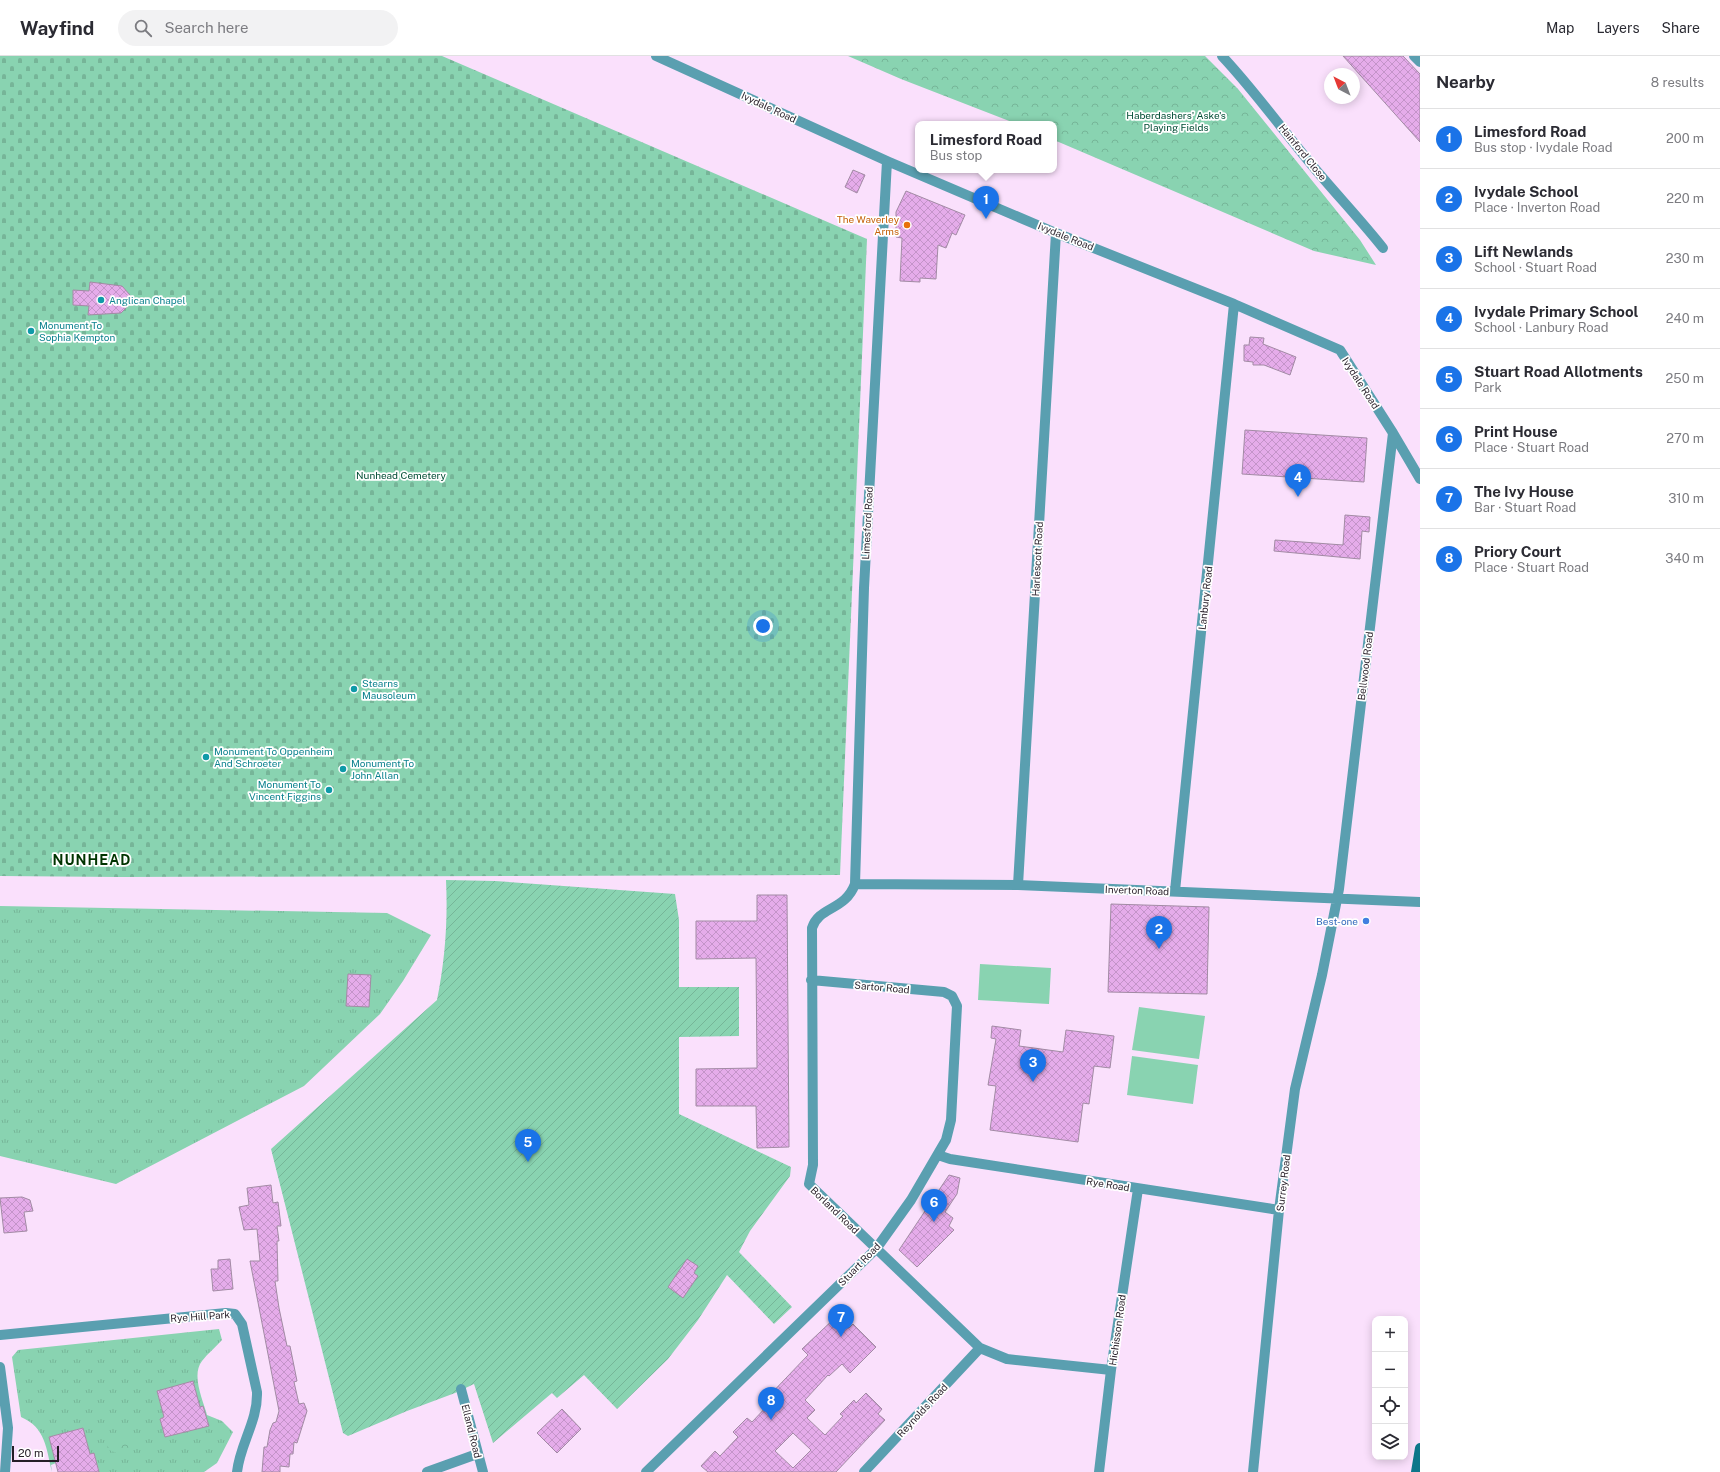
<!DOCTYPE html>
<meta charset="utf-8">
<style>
:root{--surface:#fff;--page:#f2f2f3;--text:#2b2b33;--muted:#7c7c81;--line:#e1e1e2;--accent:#1a73e8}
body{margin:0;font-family:"Public Sans",sans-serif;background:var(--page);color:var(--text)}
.controls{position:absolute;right:12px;bottom:12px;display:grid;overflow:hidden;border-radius:8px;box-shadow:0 2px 10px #0003}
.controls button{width:36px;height:36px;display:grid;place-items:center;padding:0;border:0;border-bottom:1px solid var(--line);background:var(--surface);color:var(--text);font:20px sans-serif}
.compass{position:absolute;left:1324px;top:12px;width:36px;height:36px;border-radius:50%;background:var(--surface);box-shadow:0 2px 10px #0003;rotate:318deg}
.scale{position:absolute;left:12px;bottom:10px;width:47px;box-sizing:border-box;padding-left:4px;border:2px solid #261d27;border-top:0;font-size:11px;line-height:14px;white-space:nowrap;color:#261d27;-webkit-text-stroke:3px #fff;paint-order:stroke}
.you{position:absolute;left:763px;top:570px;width:14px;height:14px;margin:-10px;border:3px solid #fff;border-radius:50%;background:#1a73e8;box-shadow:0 0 0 6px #1a73e833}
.badge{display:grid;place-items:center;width:26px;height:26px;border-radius:50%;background:var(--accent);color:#fff;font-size:13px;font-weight:700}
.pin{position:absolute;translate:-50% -33px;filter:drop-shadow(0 1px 2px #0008)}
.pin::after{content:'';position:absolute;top:21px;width:14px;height:12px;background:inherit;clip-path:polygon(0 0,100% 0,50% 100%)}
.popup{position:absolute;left:915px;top:65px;width:142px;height:52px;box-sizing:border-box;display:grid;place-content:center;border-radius:8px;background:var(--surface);filter:drop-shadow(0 1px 3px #0005);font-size:13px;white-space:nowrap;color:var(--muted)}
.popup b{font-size:15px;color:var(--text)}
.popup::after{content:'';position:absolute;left:50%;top:100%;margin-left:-8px;border:8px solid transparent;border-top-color:var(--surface)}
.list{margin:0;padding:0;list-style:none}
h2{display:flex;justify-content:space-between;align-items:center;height:52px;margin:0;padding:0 16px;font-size:17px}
h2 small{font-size:13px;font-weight:400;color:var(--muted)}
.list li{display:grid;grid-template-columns:26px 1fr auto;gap:12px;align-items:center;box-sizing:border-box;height:60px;padding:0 16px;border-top:1px solid var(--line)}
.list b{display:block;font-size:15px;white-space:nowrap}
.list p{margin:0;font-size:13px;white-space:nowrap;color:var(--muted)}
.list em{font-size:13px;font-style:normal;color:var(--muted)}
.icon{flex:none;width:22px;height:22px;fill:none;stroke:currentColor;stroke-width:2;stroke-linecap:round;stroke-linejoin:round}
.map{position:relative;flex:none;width:1420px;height:1416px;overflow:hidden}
header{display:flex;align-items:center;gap:24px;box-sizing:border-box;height:56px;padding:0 20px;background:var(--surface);border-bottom:1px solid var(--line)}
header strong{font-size:19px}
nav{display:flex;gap:22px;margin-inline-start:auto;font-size:14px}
.search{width:280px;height:36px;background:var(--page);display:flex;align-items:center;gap:10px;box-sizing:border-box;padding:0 14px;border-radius:22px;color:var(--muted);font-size:15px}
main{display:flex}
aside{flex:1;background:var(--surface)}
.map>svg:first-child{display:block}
.grass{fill:url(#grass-tufts);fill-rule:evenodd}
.cemetery{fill:url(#cemetery-stones)}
.park{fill:url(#park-crowns)}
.garden{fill:url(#garden-furrows)}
.pitch{fill:#89d3b1}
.building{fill:url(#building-cross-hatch);stroke:#a28ba4;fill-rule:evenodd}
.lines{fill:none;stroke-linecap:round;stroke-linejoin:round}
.street{stroke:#5a9fb0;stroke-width:10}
.secondary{stroke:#0d778a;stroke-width:10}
.food-dot{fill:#e8710a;stroke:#fff;stroke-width:1.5}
.culture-dot{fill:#0f9aa8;stroke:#fff;stroke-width:1.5}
.shop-dot{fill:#3f7fe0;stroke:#fff;stroke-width:1.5}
.labels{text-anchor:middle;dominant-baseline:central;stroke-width:3.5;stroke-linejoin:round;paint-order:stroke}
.street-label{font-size:10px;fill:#261d27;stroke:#fff}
.park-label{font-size:10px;fill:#004d34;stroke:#fff}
.food-label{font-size:10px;fill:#c56008;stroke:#fff;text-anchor:end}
.culture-label{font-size:10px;fill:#0d838f;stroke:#fff;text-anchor:start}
.shop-label{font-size:10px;fill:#366cbe;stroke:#fff;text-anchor:end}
.district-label{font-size:14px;font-weight:bold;letter-spacing:1px;fill:#003400;stroke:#fff}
</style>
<header>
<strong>Wayfind</strong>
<div class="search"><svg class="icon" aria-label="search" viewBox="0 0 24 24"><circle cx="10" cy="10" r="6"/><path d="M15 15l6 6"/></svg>Search here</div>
<nav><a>Map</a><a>Layers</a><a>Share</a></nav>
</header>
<main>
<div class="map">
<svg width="1420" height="1416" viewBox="0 0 1420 1416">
<defs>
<pattern id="grass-tufts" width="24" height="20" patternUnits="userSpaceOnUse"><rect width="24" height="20" fill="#89d3b1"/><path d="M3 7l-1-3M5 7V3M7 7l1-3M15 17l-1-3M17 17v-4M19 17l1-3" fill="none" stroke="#76b598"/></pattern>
<pattern id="cemetery-stones" width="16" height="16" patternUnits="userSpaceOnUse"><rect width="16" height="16" fill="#89d3b1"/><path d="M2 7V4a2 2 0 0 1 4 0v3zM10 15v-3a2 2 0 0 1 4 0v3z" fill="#76b598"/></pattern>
<pattern id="park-crowns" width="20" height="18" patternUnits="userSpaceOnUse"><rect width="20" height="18" fill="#89d3b1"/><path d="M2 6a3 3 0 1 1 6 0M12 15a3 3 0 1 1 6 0" fill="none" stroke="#76b598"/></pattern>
<pattern id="garden-furrows" width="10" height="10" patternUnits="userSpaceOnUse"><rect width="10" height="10" fill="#89d3b1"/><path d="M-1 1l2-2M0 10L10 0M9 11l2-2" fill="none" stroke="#76b598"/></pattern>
<pattern id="building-cross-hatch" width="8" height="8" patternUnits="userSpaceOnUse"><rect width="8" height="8" fill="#e5acea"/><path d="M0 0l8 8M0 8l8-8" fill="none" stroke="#c494c9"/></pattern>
</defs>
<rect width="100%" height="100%" fill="#fae0fc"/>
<path class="grass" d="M0 850 387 857 431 879 403 925 380 958 304 1030 116 1128 0 1100Z
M219 1273 222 1284C216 1291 208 1297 202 1305 191 1319 203 1344 207 1359L222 1365 233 1376 217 1407 204 1416H94L99 1415 94 1397 90 1398 83 1372 49 1381 56 1407 51 1409 52 1416C46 1392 46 1372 21 1361L12 1301 18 1294ZM193 1326 200 1351 203 1350 208 1370 165 1381 160 1363 164 1361 157 1335Z"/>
<path class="cemetery" d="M0 0H442L867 183 840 819 120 821 0 820Z"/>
<path class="park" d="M848 0H1205L1238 33 1360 184 1376 209 1314 195 1054 84V68H1017L901 23Z
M127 1379 131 1382 126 1401 107 1393 108 1389Z"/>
<path class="garden" d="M446 824 495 825 675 838 679 864V931H739V980L679 981V1058L791 1111 790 1120 750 1175 739 1196 792 1251 774 1268 727 1219 698 1264 668 1303 617 1353 584 1319 557 1342 552 1337 493 1387 474 1328 455 1337 407 1355 348 1380 343 1377 271 1093 437 944C445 904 448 865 446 824Z"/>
<path class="pitch" d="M980 908 1051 912 1049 948 978 944Z
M1139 951 1205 960 1199 1003 1132 994Z
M1132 1000 1198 1009 1193 1048 1127 1039Z"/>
<path class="building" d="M1343 0H1403L1420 18V86Z
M853 114 865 119 857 137 845 131Z
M906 135 965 159 956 179 952 177 946 192 938 189 936 223 920 222V226L900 225 902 182 896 181V156Z
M90 226 122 230 130 239 129 249 121 257 88 259 89 250 73 249V234L89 235Z
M1250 281 1264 282 1263 288 1296 301 1290 319 1264 309H1253V306L1244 305V289H1249Z
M1245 374 1367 382 1364 426 1242 418Z
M1345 459 1370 461 1369 476 1362 475 1360 503 1274 495 1275 484 1343 489Z
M757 839H787L789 1091 757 1092 756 1050H696V1013L757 1012 756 902 696 903V865H757Z
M1111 848 1209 851 1207 938 1108 936Z
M348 918 371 919 369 951 346 950Z
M992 970 1021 974 1019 990 1063 996 1066 974 1114 980 1110 1012 1094 1010 1089 1048 1083 1047 1078 1086 990 1074 996 1030 988 1029 996 983 991 982Z
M949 1119 960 1122 957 1138 945 1156 953 1162 949 1170 954 1174 917 1211 899 1194Z
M271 1129 273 1147 278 1146 281 1170H277L279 1185H277L278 1225H275L279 1252 287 1290H290L297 1325 294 1326 299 1348 304 1347 307 1355 297 1387 294 1386 293 1398H290L289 1411 280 1410V1416H262L264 1391H267L270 1374 273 1367 276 1366 279 1355 250 1205H260L257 1173 244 1174 239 1151 249 1149 247 1132Z
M22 1141 30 1144 33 1155 24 1156 27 1175 4 1177 0 1142Z
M230 1203 233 1233 213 1235 211 1213H218V1204Z
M687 1203 698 1210 694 1217 698 1220 683 1242 668 1231Z
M837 1260 849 1272 853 1268 876 1291 850 1317 842 1308 829 1320 828 1319 805 1344 815 1354 807 1362 825 1379 843 1360 840 1358 854 1344 856 1347 866 1337 882 1353 878 1358 885 1364 836 1416H708L701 1410 715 1395 720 1400 738 1381 733 1376 747 1362 752 1366 769 1348 765 1344 808 1299 802 1293ZM793 1377 811 1394 793 1412 775 1395Z
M193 1325 200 1351 203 1350 209 1370 165 1381 160 1363 164 1361 157 1335Z
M562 1353 581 1373 557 1397 537 1377Z
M83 1372 90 1398 94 1397 99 1416H58L49 1381Z"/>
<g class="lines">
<path class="street" d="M656 0 887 105 1056 177 1234 248 1340 294 1393 377 1420 423
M1222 0C1254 34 1281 72 1311 108 1335 137 1360 163 1383 192
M1414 0 1420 6
M887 105 864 532 855 828C845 855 819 850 812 872L813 1109 809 1128 980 1292 1007 1303 1111 1314
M855 828 1018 829 1420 846
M1018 829 1056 177
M1175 835 1234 248
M938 1099 950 1103 1279 1154
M0 1279 226 1257 235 1258 242 1268 257 1336C258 1365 240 1388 237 1416
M0 1311 8 1372 5 1416
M461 1333 483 1416
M427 1416 477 1398
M646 1416 876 1193 911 1144 946 1084 951 1064 957 950 952 940 944 936 811 924
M864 1416 980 1292
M1099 1416 1111 1314 1138 1133
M1253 1416 1279 1154 1295 1033 1322 919 1339 833 1393 377"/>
<path class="secondary" d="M1416 1416 1420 1392"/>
</g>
<circle class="food-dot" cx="907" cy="169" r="4"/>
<g class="culture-dot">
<circle cx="101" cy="244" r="4"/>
<circle cx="31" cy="275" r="4"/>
<circle cx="354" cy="633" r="4"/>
<circle cx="206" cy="701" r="4"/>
<circle cx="343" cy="713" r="4"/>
<circle cx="329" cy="734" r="4"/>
</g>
<circle class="shop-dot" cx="1366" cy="865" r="4"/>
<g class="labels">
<g class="street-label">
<text transform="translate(769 51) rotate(25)">Ivydale Road</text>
<text transform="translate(1303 96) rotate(51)">Hainford Close</text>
<text transform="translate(1066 180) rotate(22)">Ivydale Road</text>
<text transform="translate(1361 327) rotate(57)">Ivydale Road</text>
<text transform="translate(867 467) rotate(-87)">Limesford Road</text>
<text transform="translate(1037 503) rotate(-87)">Harlescott Road</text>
<text transform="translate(1205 542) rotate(-84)">Lanbury Road</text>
<text transform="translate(1365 610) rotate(-83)">Bellwood Road</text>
<text transform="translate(1137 834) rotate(2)">Inverton Road</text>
<text transform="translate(882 931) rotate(5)">Sartor Road</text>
<text transform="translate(1283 1127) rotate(-83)">Surrey Road</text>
<text transform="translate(1108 1128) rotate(9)">Rye Road</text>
<text transform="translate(835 1154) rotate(44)">Borland Road</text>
<text transform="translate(859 1208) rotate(-46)">Stuart Road</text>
<text transform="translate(200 1260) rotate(-4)">Rye Hill Park</text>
<text transform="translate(1117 1274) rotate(-82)">Hichisson Road</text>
<text transform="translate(922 1354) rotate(-47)">Reynolds Road</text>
<text transform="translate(472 1375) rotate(76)">Elland Road</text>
</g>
<g class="park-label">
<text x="1176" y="59">Haberdashers' Aske's<tspan x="1176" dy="12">Playing Fields</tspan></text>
<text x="401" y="419">Nunhead Cemetery</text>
</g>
<g class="food-label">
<text x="899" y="163">The Waverley<tspan x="899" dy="12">Arms</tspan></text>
</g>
<g class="culture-label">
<text x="109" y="244">Anglican Chapel</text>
<text x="39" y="269">Monument To<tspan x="39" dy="12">Sophia Kempton</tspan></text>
<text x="362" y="627">Stearns<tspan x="362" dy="12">Mausoleum</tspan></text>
<text x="214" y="695">Monument To Oppenheim<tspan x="214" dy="12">And Schroeter</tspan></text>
<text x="351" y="707">Monument To<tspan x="351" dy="12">John Allan</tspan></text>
<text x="321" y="728" text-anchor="end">Monument To<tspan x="321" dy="12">Vincent Figgins</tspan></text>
</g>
<g class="shop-label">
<text x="1358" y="865">Best-one</text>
</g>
<g class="district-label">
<text x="92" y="804">NUNHEAD</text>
</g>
</g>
</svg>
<div class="controls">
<button>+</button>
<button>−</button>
<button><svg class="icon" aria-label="locate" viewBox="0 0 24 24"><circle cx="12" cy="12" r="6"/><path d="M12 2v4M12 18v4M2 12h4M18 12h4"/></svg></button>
<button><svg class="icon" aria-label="layers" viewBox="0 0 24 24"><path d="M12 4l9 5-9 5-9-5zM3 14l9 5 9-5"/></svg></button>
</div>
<svg class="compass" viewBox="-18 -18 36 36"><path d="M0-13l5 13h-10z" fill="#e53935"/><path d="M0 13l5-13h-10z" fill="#7c7c81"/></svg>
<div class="scale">20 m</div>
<div class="you"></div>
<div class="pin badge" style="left:986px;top:163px">1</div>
<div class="popup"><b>Limesford Road</b>Bus stop</div>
<div class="pin badge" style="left:1159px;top:893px">2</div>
<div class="pin badge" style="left:1033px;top:1026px">3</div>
<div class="pin badge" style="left:1298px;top:441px">4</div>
<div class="pin badge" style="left:528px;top:1106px">5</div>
<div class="pin badge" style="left:934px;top:1166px">6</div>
<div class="pin badge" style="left:841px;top:1281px">7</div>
<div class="pin badge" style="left:771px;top:1364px">8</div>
</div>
<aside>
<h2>Nearby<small>8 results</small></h2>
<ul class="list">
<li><span class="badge">1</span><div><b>Limesford Road</b><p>Bus stop · Ivydale Road</p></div><em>200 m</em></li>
<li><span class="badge">2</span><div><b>Ivydale School</b><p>Place · Inverton Road</p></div><em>220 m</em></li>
<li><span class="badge">3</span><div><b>Lift Newlands</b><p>School · Stuart Road</p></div><em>230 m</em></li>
<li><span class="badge">4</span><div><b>Ivydale Primary School</b><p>School · Lanbury Road</p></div><em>240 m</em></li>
<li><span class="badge">5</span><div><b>Stuart Road Allotments</b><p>Park</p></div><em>250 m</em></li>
<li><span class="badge">6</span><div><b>Print House</b><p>Place · Stuart Road</p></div><em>270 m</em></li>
<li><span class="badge">7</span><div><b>The Ivy House</b><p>Bar · Stuart Road</p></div><em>310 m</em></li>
<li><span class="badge">8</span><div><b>Priory Court</b><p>Place · Stuart Road</p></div><em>340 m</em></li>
</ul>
</aside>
</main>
